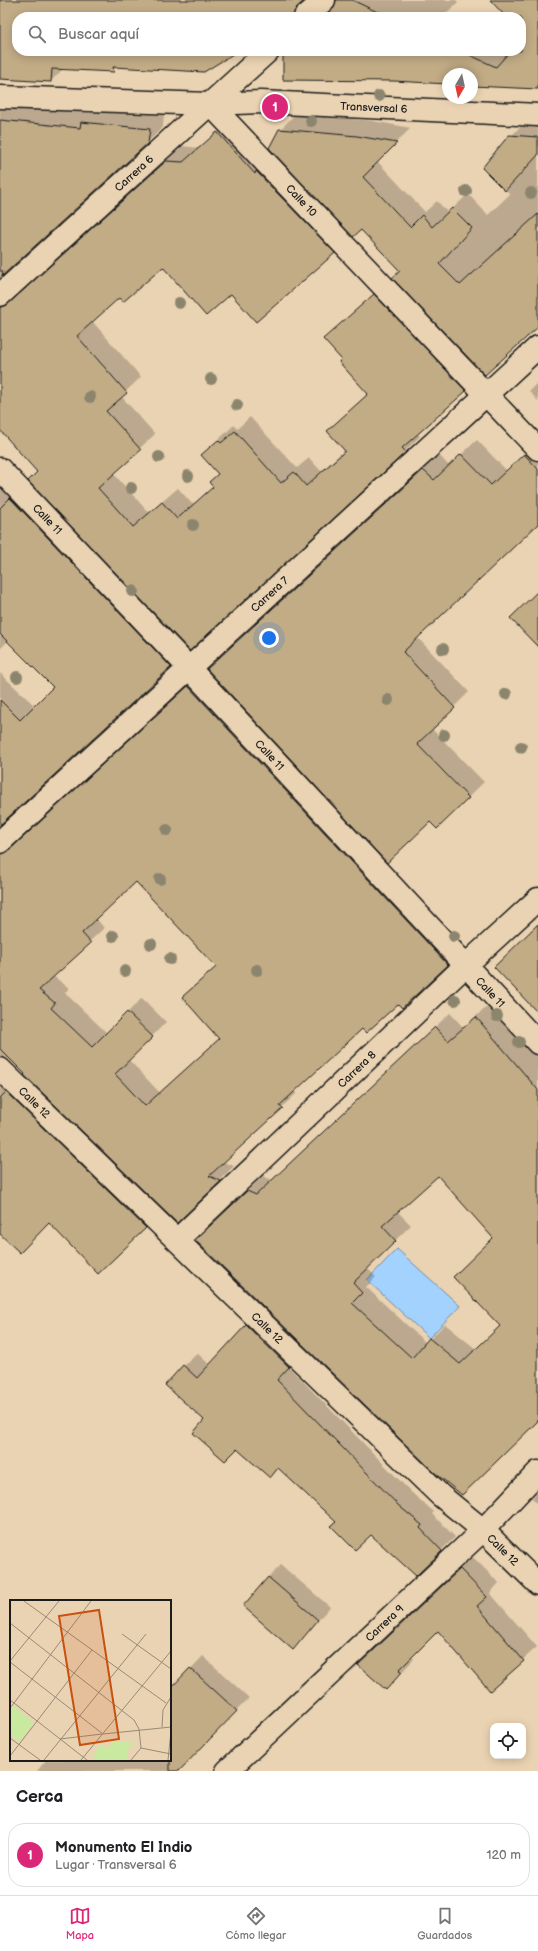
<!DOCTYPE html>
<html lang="es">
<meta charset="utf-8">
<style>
:root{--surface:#fff;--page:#f2f2f2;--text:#202124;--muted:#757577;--line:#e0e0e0;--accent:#db2777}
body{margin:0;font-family:"Balsamiq Sans",sans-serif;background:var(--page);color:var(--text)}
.controls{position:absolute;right:12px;bottom:12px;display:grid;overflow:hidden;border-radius:8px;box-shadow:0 2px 10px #0003}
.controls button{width:36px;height:36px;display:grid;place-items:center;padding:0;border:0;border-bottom:1px solid var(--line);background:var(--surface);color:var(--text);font:20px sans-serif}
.compass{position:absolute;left:442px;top:68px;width:36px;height:36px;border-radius:50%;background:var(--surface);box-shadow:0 2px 10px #0003;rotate:189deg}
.you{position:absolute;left:269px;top:638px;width:14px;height:14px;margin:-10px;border:3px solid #fff;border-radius:50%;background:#1a73e8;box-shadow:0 0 0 6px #1a73e833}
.badge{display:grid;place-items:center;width:26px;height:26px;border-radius:50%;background:var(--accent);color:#fff;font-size:13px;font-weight:700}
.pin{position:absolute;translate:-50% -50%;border:2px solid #fff;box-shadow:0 1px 4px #0006}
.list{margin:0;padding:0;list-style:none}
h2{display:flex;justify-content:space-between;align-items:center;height:52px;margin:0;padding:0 16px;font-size:17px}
h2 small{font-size:13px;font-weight:400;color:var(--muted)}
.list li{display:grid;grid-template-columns:26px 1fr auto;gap:12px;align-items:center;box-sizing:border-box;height:64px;margin:0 8px 8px;padding:0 8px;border:1px solid var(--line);border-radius:16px}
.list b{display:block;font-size:15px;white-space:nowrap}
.list p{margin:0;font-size:13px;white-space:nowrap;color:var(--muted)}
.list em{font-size:13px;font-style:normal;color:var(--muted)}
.icon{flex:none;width:22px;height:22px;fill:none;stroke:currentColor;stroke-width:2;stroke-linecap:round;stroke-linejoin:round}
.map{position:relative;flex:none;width:538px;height:1771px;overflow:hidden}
.search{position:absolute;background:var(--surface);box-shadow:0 2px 10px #0003;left:12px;right:12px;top:12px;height:44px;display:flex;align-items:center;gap:10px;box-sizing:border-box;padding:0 14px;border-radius:16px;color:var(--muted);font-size:15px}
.sheet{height:124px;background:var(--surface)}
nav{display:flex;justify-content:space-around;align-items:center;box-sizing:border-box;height:56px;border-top:1px solid var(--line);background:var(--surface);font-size:11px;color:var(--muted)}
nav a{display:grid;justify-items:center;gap:2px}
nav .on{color:var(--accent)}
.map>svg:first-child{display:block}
.water{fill:#a4d2ff;stroke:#6e89a4}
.shadow{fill:#0003;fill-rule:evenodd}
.building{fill:#c2ac86;stroke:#1c1c1c;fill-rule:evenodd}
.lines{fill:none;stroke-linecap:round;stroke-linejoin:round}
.pedestrian-casing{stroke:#1c1c1c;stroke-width:25}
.minor-casing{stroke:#1c1c1c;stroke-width:25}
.secondary-casing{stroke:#1c1c1c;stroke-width:25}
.pedestrian{stroke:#ead3b2;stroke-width:22}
.minor{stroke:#ead3b2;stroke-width:22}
.secondary{stroke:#ead3b2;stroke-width:22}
.tree{fill:#8c856e}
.labels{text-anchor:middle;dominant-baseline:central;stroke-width:3.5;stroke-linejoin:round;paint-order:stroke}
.street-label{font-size:11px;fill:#1c1c1c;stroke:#ead3b2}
.inset-road{fill:none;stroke:#988a76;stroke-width:1}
.view{fill:#c9500e;fill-opacity:0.15;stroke:#c9500e;stroke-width:2}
.inset-edge{fill:none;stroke:#1c1c1c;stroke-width:2}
</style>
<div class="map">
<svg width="538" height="1771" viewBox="0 0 538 1771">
<rect width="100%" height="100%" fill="#ead3b2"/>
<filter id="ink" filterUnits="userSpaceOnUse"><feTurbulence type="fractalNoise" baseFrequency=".025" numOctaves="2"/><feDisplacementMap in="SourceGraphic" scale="8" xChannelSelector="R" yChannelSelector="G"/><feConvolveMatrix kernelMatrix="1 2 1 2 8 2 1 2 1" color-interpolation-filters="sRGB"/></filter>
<g filter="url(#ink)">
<path class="water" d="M397 1249 460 1306 429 1338 367 1280Z"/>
<path class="shadow" d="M0 0H309L325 13 337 4V0H456L458 2 443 17H17V51H236L118 66 113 71 63 69 51 81 0 78Z
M492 0H538V88L472 85V74H448V83L284 51H521V41L525 36 521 32V17H507Z
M0 105 91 113 97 107 164 114 163 127 148 142 4 273 3 283 19 292 25 289 182 146 199 148 233 118 349 238 334 252 231 292 163 266 119 296 92 321 141 377 121 396 155 434 113 473 149 513 178 488 193 505 213 487 218 474 202 455 234 425 237 429 250 417 297 468 309 458 321 471 345 450 328 431 368 394 343 359 325 339 389 280 480 376 417 433 420 436 405 451 190 649 82 520 0 429Z
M295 114 373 121 411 128 377 161 425 212 437 201 448 213 468 194 488 215 510 194 483 168 525 121 538 122V326L401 271 280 130Z
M538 382V401L529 391Z
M477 440 507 471 538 441V523L417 637 469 692 432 729 484 782 437 828 430 821 208 669 439 455 449 466Z
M0 470 185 652 2 823V830L18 840 24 837 203 672 462 950 402 1007 398 1002 362 1028 293 1091 297 1093 224 1162 234 1166 177 1221 9 1059 2 1055 6 1064 160 1213 98 1273 49 1222 0 1233V673L35 706 54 687 8 641 0 649ZM136 880 217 966 220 1038 160 1093 129 1060 166 1022 142 998 107 1033 65 993 69 988 53 976 104 928 96 918Z
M492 1003 538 1057V1419L518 1438 211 1225 263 1176 272 1180 450 1013 463 1027ZM438 1175 494 1238 501 1326 476 1349 445 1324 426 1343 366 1287 376 1277 367 1268 411 1225 397 1211Z
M260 1312 302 1353 289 1367 412 1493 434 1512 432 1514 455 1537 416 1575 371 1533 332 1526 336 1521 279 1468 270 1477 206 1420 184 1366 197 1353 210 1365Z
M538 1491V1505L532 1498Z
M473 1557 499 1583 490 1593 537 1647 490 1689 438 1629 411 1656 414 1659 399 1675 372 1652Z
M281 1565 330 1607 293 1648 268 1578Z
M203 1656 249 1698 178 1771H37L46 1760H170V1691Z"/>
<path class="building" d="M0 0H305L296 8 293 17H17V51H238L204 72 113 67 114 72 52 69 51 82 0 79Z
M336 0H352L388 17H324L333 9Z
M490 0H538V89L472 86V74H448V84L394 81 283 80V51H461L496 67 510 51H521V39L524 36 521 34V17H506Z
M0 120 80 128 81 122 150 129 148 143 2 276 3 271H0Z
M279 129 357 136 397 143 363 177 410 227 422 215 432 227 452 208 472 228 439 264 460 285 538 214V327L485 375 392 278 400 271 382 252 361 230 353 237 269 148Z
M217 132 255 174 256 171 335 253 256 322 231 294 206 316 163 267 123 302 119 298 77 336 127 393 106 411 141 450 98 488 133 527 162 502 177 519 213 487 209 482 218 474 201 455 218 440 221 443 235 431 281 483 294 472 306 486 345 451 327 431 368 394 339 362 341 359 323 339 374 294 466 391 402 448 406 452 190 651 28 481 37 472 0 430V307L8 304 166 161 183 162Z
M509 135 538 137V155L505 191 482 168Z
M461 454 491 485 524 454 538 469V524L403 652 455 708 417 744 469 798 437 829 430 822 387 863 207 669 423 470 434 480Z
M10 498 171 667 0 825V700L20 720 53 687 0 634V508Z
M538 591V647L510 618Z
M188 686 448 965 402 1008 398 1004 366 1033 362 1029 279 1106 283 1108 209 1176 221 1181 177 1223 24 1075 25 1074 0 1049V854L8 851ZM136 882 216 967 182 997 219 1039 145 1106 115 1074 153 1037 127 1012 92 1047 51 1008 55 1003 39 990 91 943 82 933Z
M538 924V1013L494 967Z
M476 1017 538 1090V1421L462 1495 434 1472 195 1240 247 1191 256 1195 435 1027 448 1041ZM438 1176 493 1238 453 1277 500 1326 460 1364 429 1338 412 1358 352 1303 362 1293 353 1283 396 1241 382 1226Z
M6 1092 146 1228 98 1274 49 1223 20 1253 0 1234V1098Z
M246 1325 289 1367 277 1380 399 1506 422 1525 420 1528 442 1551 416 1576 371 1535 355 1550 331 1526 336 1522 278 1468 270 1478 237 1449 225 1461 193 1433 204 1420 165 1385 183 1365 197 1378Z
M460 1569 487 1597 477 1606 524 1661 490 1691 438 1631 399 1670 402 1672 386 1690 358 1665Z
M268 1577 318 1620 293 1650 243 1606Z
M190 1668 237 1711 179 1771H170V1689Z"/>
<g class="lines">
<defs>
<g id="pedestrian">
<path id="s1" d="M210 104 261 102 538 115"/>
</g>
<g id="minor">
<path d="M305 17 324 0"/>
<path id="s2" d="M0 295 268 51"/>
<path id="s3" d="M0 469 189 668 538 1043"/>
<path id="s4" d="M0 842 538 347"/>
<path id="s5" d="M0 1069 440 1495 483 1530 538 1584"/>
<path id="s6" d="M177 1240 466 965 538 899"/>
<path id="s7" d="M227 1771 483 1530 538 1472"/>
</g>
<g id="secondary">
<path id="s8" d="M0 97 210 104 538 449"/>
</g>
</defs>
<use href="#pedestrian" class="pedestrian-casing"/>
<use href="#minor" class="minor-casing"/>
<use href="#secondary" class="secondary-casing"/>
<use href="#pedestrian" class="pedestrian"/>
<use href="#minor" class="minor"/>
<use href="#secondary" class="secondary"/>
</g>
<g class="tree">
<circle cx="379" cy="96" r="6"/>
<circle cx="311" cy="121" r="6"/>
<circle cx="466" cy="191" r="6"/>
<circle cx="531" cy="193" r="6"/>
<circle cx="179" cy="303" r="6"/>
<circle cx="211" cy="379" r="6"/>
<circle cx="90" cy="397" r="6"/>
<circle cx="237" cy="405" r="6"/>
<circle cx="159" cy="457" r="6"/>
<circle cx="188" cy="476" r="6"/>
<circle cx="131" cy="488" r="6"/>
<circle cx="193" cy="525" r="6"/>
<circle cx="133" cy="591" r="6"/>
<circle cx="443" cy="649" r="6"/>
<circle cx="17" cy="677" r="6"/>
<circle cx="506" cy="694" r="6"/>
<circle cx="388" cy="700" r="6"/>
<circle cx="444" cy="735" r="6"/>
<circle cx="521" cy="747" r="6"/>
<circle cx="167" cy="830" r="6"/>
<circle cx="160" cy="879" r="6"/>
<circle cx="113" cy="936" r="6"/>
<circle cx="454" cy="936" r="6"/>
<circle cx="151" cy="944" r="6"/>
<circle cx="170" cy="959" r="6"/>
<circle cx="257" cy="970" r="6"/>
<circle cx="125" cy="971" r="6"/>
<circle cx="455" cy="1000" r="6"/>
<circle cx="497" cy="1016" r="6"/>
<circle cx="519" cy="1042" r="6"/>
</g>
</g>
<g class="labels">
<g class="street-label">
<text stroke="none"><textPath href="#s1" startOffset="164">Transversal 6</textPath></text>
<text stroke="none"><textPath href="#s2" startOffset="181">Carrera 6</textPath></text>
<text stroke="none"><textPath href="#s8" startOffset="343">Calle 10</textPath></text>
<text stroke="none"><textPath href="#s3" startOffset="69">Calle 11</textPath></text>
<text stroke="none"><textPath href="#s4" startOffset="366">Carrera 7</textPath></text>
<text stroke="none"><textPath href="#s3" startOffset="393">Calle 11</textPath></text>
<text stroke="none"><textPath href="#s3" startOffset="717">Calle 11</textPath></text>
<text stroke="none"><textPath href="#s6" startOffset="248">Carrera 8</textPath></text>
<text stroke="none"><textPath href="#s5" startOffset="48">Calle 12</textPath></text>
<text stroke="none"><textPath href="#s5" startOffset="372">Calle 12</textPath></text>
<text stroke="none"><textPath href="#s5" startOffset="696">Calle 12</textPath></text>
<text stroke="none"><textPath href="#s7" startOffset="216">Carrera 9</textPath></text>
</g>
</g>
<g transform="translate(10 1600)">
<rect width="161" height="161" fill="#ead3b2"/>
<path d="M4 106 24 123 9 142 0 133V111ZM122 140 126 146H119L117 160H87L82 156 91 145 100 148 101 141H117L118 144Z" fill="#c9e9a1"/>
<path class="inset-road" d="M14 1 156 103M0 23 124 120 129 129M112 34 161 69M0 61 49 1M0 62 93 134 161 127M0 100 4 103 81 1M0 108 4 103 77 160M152 127 153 110 161 97M0 138 30 160M50 139 92 134M131 148 161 154M0 156 82 50M34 160 136 34M71 160 161 51M121 160 131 148 129 129M158 160 161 131"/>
<path class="view" d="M89 10 109 139 70 145 49 16Z"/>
<rect width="161" height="161" class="inset-edge"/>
</g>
</svg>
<div class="controls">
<button><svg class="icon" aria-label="locate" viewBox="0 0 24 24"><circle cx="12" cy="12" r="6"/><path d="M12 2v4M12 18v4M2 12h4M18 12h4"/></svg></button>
</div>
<svg class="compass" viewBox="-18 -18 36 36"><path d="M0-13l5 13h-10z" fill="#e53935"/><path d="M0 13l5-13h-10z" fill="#757577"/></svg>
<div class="you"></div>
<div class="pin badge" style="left:275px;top:107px">1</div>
<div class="search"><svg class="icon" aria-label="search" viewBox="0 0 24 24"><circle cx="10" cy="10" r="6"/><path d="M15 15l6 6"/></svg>Buscar aquí</div>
</div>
<section class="sheet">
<h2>Cerca<small></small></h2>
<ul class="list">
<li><span class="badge">1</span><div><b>Monumento El Indio</b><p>Lugar · Transversal 6</p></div><em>120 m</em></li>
</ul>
</section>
<nav>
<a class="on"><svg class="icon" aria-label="map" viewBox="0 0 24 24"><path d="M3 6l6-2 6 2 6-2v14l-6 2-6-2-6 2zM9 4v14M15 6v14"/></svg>Mapa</a>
<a><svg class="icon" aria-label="directions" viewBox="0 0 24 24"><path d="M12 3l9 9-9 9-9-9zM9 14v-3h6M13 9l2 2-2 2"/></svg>Cómo llegar</a>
<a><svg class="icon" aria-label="saved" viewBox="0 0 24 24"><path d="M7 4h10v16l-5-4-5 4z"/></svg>Guardados</a>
</nav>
